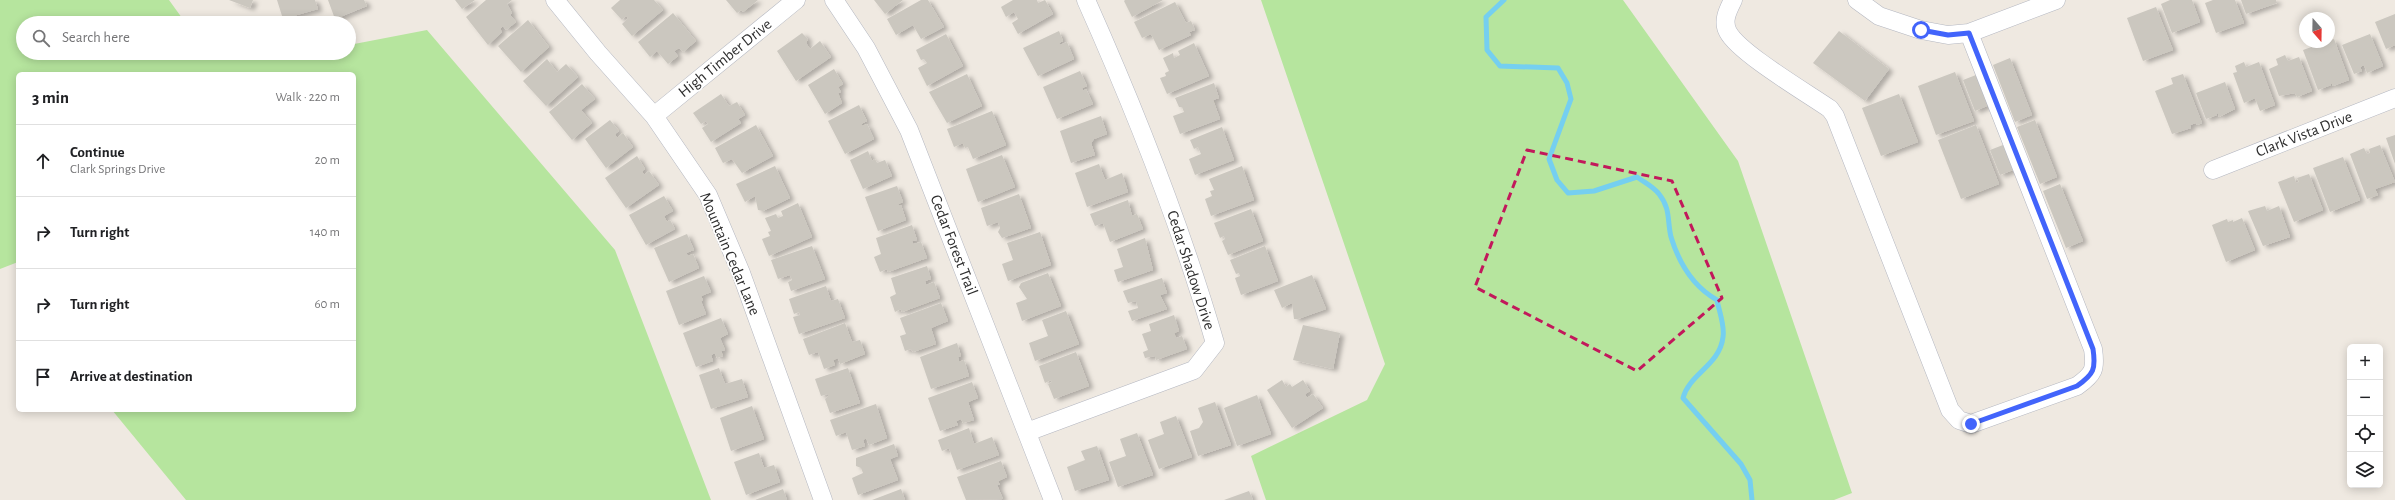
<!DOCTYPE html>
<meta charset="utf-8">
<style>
:root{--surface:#fff;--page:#f2f2f2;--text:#202124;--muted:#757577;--line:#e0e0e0}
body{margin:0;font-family:"Alegreya Sans",sans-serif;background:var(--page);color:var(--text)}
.controls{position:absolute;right:12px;bottom:12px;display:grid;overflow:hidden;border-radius:6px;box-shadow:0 2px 10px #0003}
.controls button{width:36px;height:36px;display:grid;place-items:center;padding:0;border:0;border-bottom:1px solid var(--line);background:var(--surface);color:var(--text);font:20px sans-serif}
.compass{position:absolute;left:2299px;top:12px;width:36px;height:36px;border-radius:50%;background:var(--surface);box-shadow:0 2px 10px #0003;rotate:160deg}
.stop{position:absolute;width:12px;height:12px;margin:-9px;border:3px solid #4264fb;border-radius:50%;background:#fff}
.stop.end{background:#4264fb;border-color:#fff;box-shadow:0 1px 4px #0008}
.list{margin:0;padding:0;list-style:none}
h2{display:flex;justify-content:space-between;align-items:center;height:52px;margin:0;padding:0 16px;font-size:17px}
h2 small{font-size:13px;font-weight:400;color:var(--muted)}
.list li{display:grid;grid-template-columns:26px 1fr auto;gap:12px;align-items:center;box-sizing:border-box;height:72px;padding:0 16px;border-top:1px solid var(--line)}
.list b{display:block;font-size:15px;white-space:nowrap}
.list p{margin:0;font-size:13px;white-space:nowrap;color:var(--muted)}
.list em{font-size:13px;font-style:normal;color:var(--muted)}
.icon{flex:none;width:22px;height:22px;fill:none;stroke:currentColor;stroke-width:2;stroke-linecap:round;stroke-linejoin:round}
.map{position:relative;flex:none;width:2395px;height:500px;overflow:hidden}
.search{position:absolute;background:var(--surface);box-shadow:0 2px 10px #0003;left:16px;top:16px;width:340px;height:44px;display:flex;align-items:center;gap:10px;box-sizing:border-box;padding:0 14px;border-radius:22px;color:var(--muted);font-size:15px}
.panel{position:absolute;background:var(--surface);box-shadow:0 2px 10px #0003;left:16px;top:72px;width:340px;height:340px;border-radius:6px}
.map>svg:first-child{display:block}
.green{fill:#b6e59e}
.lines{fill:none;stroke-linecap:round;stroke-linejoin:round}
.stream{stroke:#75cff0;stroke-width:5}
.building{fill:#cbc7bf;filter:url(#shadow)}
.street-casing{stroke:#b4b7c1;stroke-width:19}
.street{stroke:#fff;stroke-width:18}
.route{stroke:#4264fb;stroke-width:5}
.marked{fill:none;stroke:#c2185b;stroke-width:3;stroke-dasharray:8 5;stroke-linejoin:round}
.labels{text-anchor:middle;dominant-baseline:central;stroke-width:3.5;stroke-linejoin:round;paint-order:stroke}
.street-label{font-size:16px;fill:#2e2e2e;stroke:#fff}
</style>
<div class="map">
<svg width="2395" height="500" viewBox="0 0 2395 500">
<defs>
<filter id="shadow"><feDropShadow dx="4.5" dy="2.5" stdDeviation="2" flood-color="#0004"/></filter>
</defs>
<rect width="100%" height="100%" fill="#efe9e1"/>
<path class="green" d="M0 0H169L182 18 194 23H23V53H349V45L427 30 615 250 711 500H186L112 410H354V74H18V262L0 269Z
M1261 0H1623L1738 161 1852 493 1834 500H1266L1251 456 1367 400 1385 364Z"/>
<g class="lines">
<path class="stream" d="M1504 0 1486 17 1487 50 1500 66 1558 68 1567 83 1571 99 1549 159 1557 180 1568 193 1594 191 1637 177C1644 182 1654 187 1659 194 1671 209 1667 221 1671 237 1679 263 1694 287 1717 300 1719 311 1725 326 1723 337 1720 365 1689 374 1683 398L1741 464 1750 480 1752 500"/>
</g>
<path class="building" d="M229 0H253L250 8Z
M277 0H315L318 9 283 19Z
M328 0H364L367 6 335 19Z
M455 0H475L462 9Z
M486 0H512L507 4 512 13 510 15 516 22 506 30 503 26 500 29 502 32 488 45 466 17Z
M620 0H654L663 10 632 36 622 24 628 18 626 16 622 20 611 8Z
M726 0H758L743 12 741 10 737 13Z
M874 0H903L885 14Z
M921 0H928L944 27 921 39 913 25 896 35 887 19Z
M1013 0H1037L1038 3 1045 0 1053 14 1018 34 1012 23 1018 19 1014 12 1006 17 1001 7Z
M1125 0H1163L1132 17 1124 1Z
M2170 0H2192L2200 22 2172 33 2161 4Z
M2213 0H2235L2244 23 2216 33 2205 3Z
M2241 0H2276L2277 3 2246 14Z
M1175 2 1186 23 1191 21 1195 30 1189 32 1191 35 1159 50 1151 34 1142 38 1134 22Z
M2156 7 2173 50 2143 61 2127 18Z
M673 13 696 41 683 52 679 48 674 51 678 56 668 64 657 51 650 57 638 42Z
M2395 14V45L2386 49 2375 22Z
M528 20 549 47 521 72 498 46Z
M1059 31 1063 41 1059 43 1060 45 1067 42 1074 59 1038 76 1023 48Z
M1839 31 1889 69 1865 101 1813 63Z
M802 33 808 39 806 43 810 49 820 41 831 57 796 81 777 51Z
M946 34 963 66 927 86 918 68 927 63 924 59 921 60 916 50Z
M2370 34 2383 66 2367 73 2364 65 2360 67 2362 71 2354 74 2342 45Z
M2334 39 2349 80 2333 86 2331 82V85L2318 90 2303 50Z
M1194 43 1209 76 1167 94 1160 78 1166 76 1165 73 1169 71 1163 58 1173 53 1174 58 1180 55 1178 51Z
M2285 55 2288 61 2299 57 2312 91 2297 97 2295 93 2279 96 2269 69 2278 65 2276 59Z
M2010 58 2032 115 2015 122 1993 65Z
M547 59 557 72 566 64 578 77 546 106 523 81Z
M2244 62 2246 67 2259 62 2275 105 2260 111 2255 98 2244 103 2233 73 2237 72 2235 66Z
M834 69 843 84 838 87 841 92 838 93 842 103 825 114 808 85Z
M1080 71 1087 86 1082 88 1083 91 1086 89 1093 104 1057 119 1043 87Z
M1955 72 1974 121 1936 135 1918 86Z
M967 74 982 106 947 123 929 92Z
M2183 74 2202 123 2197 125 2196 123 2190 125 2191 128 2172 134 2155 91 2173 84 2171 78Z
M1976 75 1987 106 1975 111 1963 80Z
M2225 82 2235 109 2219 117 2217 111V115L2206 119 2196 93Z
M1214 83 1219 98 1213 100 1220 119 1180 134 1173 116 1184 112 1182 107H1179L1175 98Z
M582 84 595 99 581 110 592 123 572 140 549 112Z
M721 94 729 106 737 102 745 115 738 119 741 123 711 142 702 128 708 124 706 121 701 124 693 113Z
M1899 94 1918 142 1881 156 1862 108Z
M859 105 867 121 861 124 862 126 867 124 874 139 845 154 828 121Z
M992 111 1006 145 973 159 968 147 965 148 963 143 954 147 947 129Z
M1101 116 1107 134 1094 139 1091 143 1095 155 1071 163 1060 131Z
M610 120 619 131 615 134 617 138 623 133 633 147 606 168 585 139Z
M2035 120 2057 177 2040 184 2017 127Z
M756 125 773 156 742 173 732 159 723 163 715 148Z
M1976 125 1999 184 1961 199 1938 140Z
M1222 127 1234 160 1195 175 1189 159 1201 154 1198 147 1194 149 1190 140Z
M2395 135V164L2386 138Z
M2003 145 2013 170 2000 175 1990 150Z
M2380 145 2395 182 2375 189 2378 195 2367 199 2350 154 2364 148 2367 154 2370 153 2369 149Z
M868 151 872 161 875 159 877 163 885 160 892 176 863 189 850 160Z
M1002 155 1015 187 978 202 966 169Z
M637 156 645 169 642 171 644 175 649 171 659 185 626 208 605 178Z
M2343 157 2360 200 2330 212 2313 168Z
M1099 164 1105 180 1122 173 1128 192 1087 207 1075 173Z
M775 166 790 198 763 211 758 210 755 196 745 202 736 184Z
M1242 166 1254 200 1211 216 1205 199 1212 196 1210 191 1214 190 1209 179Z
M2309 174 2323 210 2294 222 2278 182 2294 176 2296 183 2299 182 2297 178Z
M2060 184 2083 241 2066 248 2043 191Z
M897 186 903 202 898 204 899 206 901 205 906 220 878 231 865 197Z
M1019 194 1031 228 1002 238 998 232 1000 228 998 222 987 226 981 208Z
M664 196 673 211 664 216 667 222 670 220 675 229 646 245 629 215Z
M1128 200 1132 216 1137 214 1143 229 1110 242 1103 223 1095 226 1090 214Z
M798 203 812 237 769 256 762 239 770 236 768 232 771 231 765 218 776 214 778 218 783 216 781 211Z
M2265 206 2267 211 2279 206 2290 237 2263 246 2248 211Z
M1251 209 1263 241 1228 255 1222 241 1225 239 1224 236 1220 238 1214 223Z
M2242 218 2255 250 2226 262 2212 225 2227 219 2228 222 2233 220V222Z
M912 225 917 240 912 241 913 244 921 242 927 258 888 272 887 269 880 272 874 257 881 254 876 238Z
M1040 232 1051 265 1008 281 1002 264 1013 260 1007 243Z
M687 234 694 250 686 253 688 256 693 254 699 268 669 282 654 248Z
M1145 238 1153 270 1118 282 1114 270 1123 267 1117 249Z
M812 246 825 279 791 291 788 282 792 280 790 275 778 279 771 260Z
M1265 246 1278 281 1241 295 1235 278 1240 276 1239 273 1236 274 1230 260Z
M927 266 931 279 925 281 926 285 934 282 940 298 902 312 901 309 895 312 890 297 896 294 891 278Z
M1048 273 1061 306 1022 321 1016 303 1027 299 1019 287 1021 283Z
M1312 275 1326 309 1298 319H1294L1292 303 1282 308 1274 290Z
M704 276 711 292 701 296 703 300 701 301 706 314 679 325 666 291Z
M1162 278 1167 293 1160 295 1167 309 1132 321 1128 311 1138 308 1136 301 1128 303 1123 291Z
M826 286 831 301 838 299 845 318 799 334 793 317 800 315 799 312 794 314 789 299Z
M941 303 948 321 931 328 936 344 913 352 911 349 905 351 900 336 906 334 900 318Z
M1066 311 1079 344 1035 361 1029 343 1048 336 1042 320Z
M1174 315 1179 331 1174 333 1176 338 1182 336 1187 349 1156 360 1155 356 1145 358 1143 352 1148 350 1142 334 1151 331 1149 324Z
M721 318 728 334 720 338 725 350 721 351 723 356 717 358 715 353 711 355 713 361 696 367 683 333Z
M845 323 852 342 860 340 865 354 840 364 838 358 833 360 835 365 824 369 818 352 809 355 803 339Z
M1303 325 1340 333 1333 369 1293 360Z
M957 343 961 356 958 357 959 362 964 360 969 376 931 389 920 357Z
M1076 352 1089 386 1054 399 1048 384 1052 382 1051 380 1045 383 1039 366Z
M719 368 725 384 742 379 748 397 711 409 699 375Z
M848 368 860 403 830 413 825 399 828 396V394L821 396 815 379Z
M1282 380 1286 387 1290 384 1292 387 1303 380 1310 391 1305 394 1307 398 1313 394 1323 408 1292 428 1267 390Z
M972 382 978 398 968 402 974 420 963 423 961 419 956 421 958 425 940 431 928 398Z
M1257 395 1271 434 1237 446 1224 408Z
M1215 402 1231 445 1198 456 1190 431 1199 428 1203 422 1198 408Z
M876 404 887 438 869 445 866 438 863 440 865 446 852 450 846 432 836 436 830 420Z
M752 406 764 439 731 451 720 418Z
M1176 416 1192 457 1159 469 1148 440 1164 434 1160 422Z
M969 428 974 444 992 437 999 455 957 470 949 448 942 451 938 440Z
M1137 433 1153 475 1118 487 1109 462 1126 456 1120 439Z
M894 444 898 456 890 459 898 480 858 495 852 478 863 473 861 468 856 466V458Z
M1097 446 1109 480 1075 491 1067 467 1085 460 1081 451Z
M759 453 764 468 774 465 780 482 746 495 734 462Z
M1001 461 1007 477 998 481 1000 485H997L1003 499 966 500 957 477Z
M783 489 787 500H755Z
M901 489 905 500H872Z
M1249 491 1253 500H1224Z"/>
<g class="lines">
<defs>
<path id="street" d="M555 0 598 53 654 116 708 195 741 273 823 500
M834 0 866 48 909 130 1053 500
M1733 0C1728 10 1722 21 1728 32 1739 53 1807 93 1830 109L1835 116 1950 410 1959 420 1971 424 2077 386C2094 374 2096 369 2093 349L1969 33
M1857 0 1879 16 1921 30 1948 35 1969 33 2056 0
M654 116 796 0
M2213 170 2395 98
M1027 432 1194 370 1215 343C1181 226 1136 112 1086 0"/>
</defs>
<use href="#street" class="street-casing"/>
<use href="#street" class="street"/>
</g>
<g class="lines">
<path class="route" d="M1921 30 1948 35 1969 33 2093 349C2096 369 2094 374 2077 386L1971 424"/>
</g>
<path class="marked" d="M1527 150 1672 181 1722 298 1637 371 1475 287Z"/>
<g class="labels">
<g class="street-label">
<text transform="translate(725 58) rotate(-39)">High Timber Drive</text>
<text transform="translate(2304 134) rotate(-21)">Clark Vista Drive</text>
<text transform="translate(954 245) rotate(69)">Cedar Forest Trail</text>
<text transform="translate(730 254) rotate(67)">Mountain Cedar Lane</text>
<text transform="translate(1191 270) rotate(72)">Cedar Shadow Drive</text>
</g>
</g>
</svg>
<div class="controls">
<button>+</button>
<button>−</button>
<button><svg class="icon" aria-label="locate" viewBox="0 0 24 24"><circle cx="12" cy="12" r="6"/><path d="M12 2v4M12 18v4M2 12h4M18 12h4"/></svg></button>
<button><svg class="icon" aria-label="layers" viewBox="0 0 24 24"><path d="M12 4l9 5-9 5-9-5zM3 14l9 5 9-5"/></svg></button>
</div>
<svg class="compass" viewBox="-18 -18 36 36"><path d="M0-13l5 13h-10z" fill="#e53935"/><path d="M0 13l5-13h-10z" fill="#757577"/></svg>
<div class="stop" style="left:1921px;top:30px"></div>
<div class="stop end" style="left:1971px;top:424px"></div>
<div class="search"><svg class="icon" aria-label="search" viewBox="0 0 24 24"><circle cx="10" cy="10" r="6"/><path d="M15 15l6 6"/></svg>Search here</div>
<section class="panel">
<h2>3 min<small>Walk · 220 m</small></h2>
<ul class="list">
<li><svg class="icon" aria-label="ahead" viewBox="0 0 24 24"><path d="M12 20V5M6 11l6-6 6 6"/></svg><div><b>Continue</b><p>Clark Springs Drive</p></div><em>20 m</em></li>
<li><svg class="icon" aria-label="right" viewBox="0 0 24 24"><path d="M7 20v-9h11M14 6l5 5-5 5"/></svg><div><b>Turn right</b></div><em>140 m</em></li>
<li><svg class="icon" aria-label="right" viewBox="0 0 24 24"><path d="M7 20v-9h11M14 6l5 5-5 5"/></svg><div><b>Turn right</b></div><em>60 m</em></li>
<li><svg class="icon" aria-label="arrive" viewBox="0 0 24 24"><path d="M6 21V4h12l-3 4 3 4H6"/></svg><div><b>Arrive at destination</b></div></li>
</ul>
</section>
</div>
